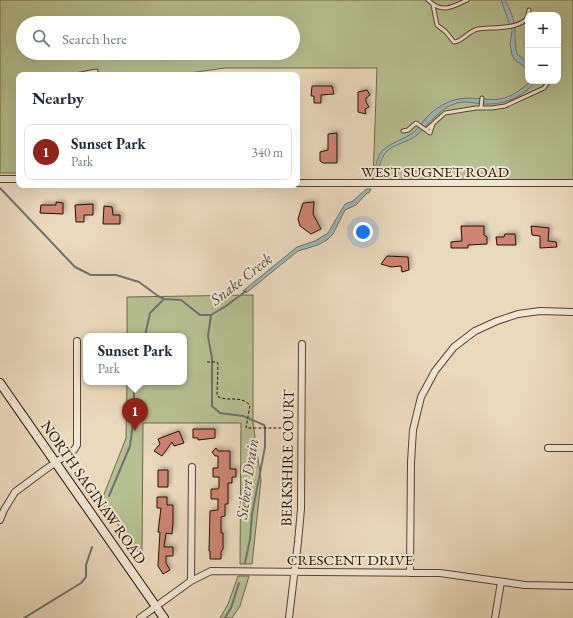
<!DOCTYPE html>
<meta charset="utf-8">
<style>
:root{--surface:#fff;--page:#f2f2f3;--text:#1f2937;--muted:#747a83;--line:#e0e1e3;--accent:#8f2418}
body{margin:0;font-family:"EB Garamond",serif;background:var(--page);color:var(--text)}
.controls{position:absolute;right:12px;top:12px;display:grid;overflow:hidden;border-radius:8px;box-shadow:0 4px 16px #0002}
.controls button{width:36px;height:36px;display:grid;place-items:center;padding:0;border:0;border-bottom:1px solid var(--line);background:var(--surface);color:var(--text);font:20px sans-serif}
.you{position:absolute;left:363px;top:232px;width:14px;height:14px;margin:-10px;border:3px solid #fff;border-radius:50%;background:#1a73e8;box-shadow:0 0 0 6px #1a73e833}
.badge{display:grid;place-items:center;width:26px;height:26px;border-radius:50%;background:var(--accent);color:#fff;font-size:13px;font-weight:700}
.pin{position:absolute;translate:-50% -33px;filter:drop-shadow(0 1px 2px #0008)}
.pin::after{content:'';position:absolute;top:21px;width:14px;height:12px;background:inherit;clip-path:polygon(0 0,100% 0,50% 100%)}
.popup{position:absolute;left:83px;top:333px;width:104px;height:52px;box-sizing:border-box;display:grid;place-content:center;border-radius:8px;background:var(--surface);filter:drop-shadow(0 1px 3px #0005);font-size:13px;white-space:nowrap;color:var(--muted)}
.popup b{font-size:15px;color:var(--text)}
.popup::after{content:'';position:absolute;left:50%;top:100%;margin-left:-8px;border:8px solid transparent;border-top-color:var(--surface)}
.list{margin:0;padding:0;list-style:none}
h2{display:flex;justify-content:space-between;align-items:center;height:52px;margin:0;padding:0 16px;font-size:17px}
h2 small{font-size:13px;font-weight:400;color:var(--muted)}
.list li{display:grid;grid-template-columns:26px 1fr auto;gap:12px;align-items:center;box-sizing:border-box;height:56px;margin:0 8px 8px;padding:0 8px;border:1px solid var(--line);border-radius:8px}
.list b{display:block;font-size:15px;white-space:nowrap}
.list p{margin:0;font-size:13px;white-space:nowrap;color:var(--muted)}
.list em{font-size:13px;font-style:normal;color:var(--muted)}
.icon{flex:none;width:22px;height:22px;fill:none;stroke:currentColor;stroke-width:2;stroke-linecap:round;stroke-linejoin:round}
.map{position:relative;flex:none;width:573px;height:618px;overflow:hidden}
.search{position:absolute;background:var(--surface);box-shadow:0 4px 16px #0002;left:16px;top:16px;width:284px;height:44px;display:flex;align-items:center;gap:10px;box-sizing:border-box;padding:0 14px;border-radius:22px;color:var(--muted);font-size:15px}
.panel{position:absolute;background:var(--surface);box-shadow:0 4px 16px #0002;left:16px;top:72px;width:284px;height:116px;border-radius:8px}
.map>svg:first-child{display:block}
.green{fill:#b6c091;stroke:#706848;fill-rule:evenodd}
.water{fill:#9bb8ba;stroke:#6e7470}
.lines{fill:none;stroke-linecap:round;stroke-linejoin:round}
.stream{stroke:#6e7470;stroke-width:2}
.building{fill:#cd8471;stroke:#2a0f00;filter:url(#shadow)}
.lane-casing{stroke:#5a422f;stroke-width:5}
.street-casing{stroke:#5a422f;stroke-width:8}
.secondary-casing{stroke:#2a0f00;stroke-width:10}
.path{stroke:#2a0f00;stroke-width:1;stroke-dasharray:3 2;stroke-linecap:butt}
.lane{stroke:#f1e7d4;stroke-width:3}
.street{stroke:#f1e7d4;stroke-width:6}
.secondary{stroke:#f1e7d4;stroke-width:8}
.labels{text-anchor:middle;dominant-baseline:central;stroke-width:4;stroke-linejoin:round;paint-order:stroke}
.street-label{font-size:15px;fill:#2a0f00;stroke:#f1e7d4}
.water-label{font-size:16px;font-style:italic;fill:#524a41;stroke:#f1e7d4}
</style>
<div class="map">
<svg width="573" height="618" viewBox="0 0 573 618">
<defs>
<filter id="shadow"><feDropShadow dx="2.5" dy="-2.5" stdDeviation="2" flood-color="#0004"/></filter>
</defs>
<rect width="100%" height="100%" fill="#eadabd"/>
<filter id="stains"><feTurbulence type="fractalNoise" baseFrequency=".005" numOctaves="4"/><feColorMatrix values="0 0 0 0 .2 0 0 0 0 .09 0 0 0 0 .02 0 0 0 .5 -.17"/></filter>
<radialGradient id="worn" r=".72"><stop offset=".6" stop-color="#630" stop-opacity="0"/><stop offset="1" stop-color="#630" stop-opacity=".3"/></radialGradient>
<path class="green" d="M0 0H573V180H373L377 68H225L175 75H19V173H0ZM528 15H558V81H528ZM23 23H293V53H23Z
M253 295V423L261 480 252 564H240L241 423H143L142 557 101 502 126 438 127 382H184V336H127V297Z
M238 576H249L240 606 232 618H220L228 604Z"/>
<path class="water" d="M501 0H505C510 9 515 21 515 31 515 40 515 46 517 54L528 63V69L515 60 512 55 510 44 512 31Z
M531 81H536C526 94 507 104 490 104 479 105 468 100 457 103 439 108 430 124 417 135 408 142 395 144 387 151 381 156 379 169 377 176L375 178H371L370 176C377 169 376 158 382 151 390 143 402 140 411 134 418 130 422 122 428 116 434 109 445 103 454 100 480 93 496 109 521 89 525 86 528 84 531 81Z
M366 189H371L369 193H367L356 205 345 210 333 234 327 240 318 245 298 251 246 293 243 291 297 247 315 241 328 233 345 204 353 201Z"/>
<g class="lines">
<path class="stream" d="M0 188 75 267 91 275H116L139 282 158 296 164 299 181 300 200 315H211L226 306 246 291
M211 315 208 336 212 358V406L220 413 243 416 264 425 265 427V447L252 514 250 539 245 563
M145 336 150 313 164 299
M109 496 130 446 134 416V382
M24 618 81 583 86 577V565L92 547
M225 618 231 608 239 583"/>
</g>
<path class="building" d="M312 86H332L334 94 321 95V103H314V96H311Z
M367 90 370 95 366 98V102L369 107 365 109 366 114 358 112V92Z
M337 133V163H323L320 161V152L328 150V134Z
M56 202 63 203V214L40 213 41 205H56Z
M314 202 313 214 321 229 311 234 300 226 298 219 303 203Z
M93 204V215H84V222H76L75 205Z
M104 206 112 207 113 215H120V224H103Z
M461 226H484V235L487 237V244L468 245V248H451V242L462 241Z
M531 226 549 228 548 241 556 242 557 247 540 248V236L532 235Z
M505 234H515L516 245H497L496 237H504Z
M387 256 408 257 409 270 402 272 401 266 391 267 381 264Z
M193 429H215V438L198 440V438H193Z
M179 431 184 443 174 446 172 442 162 456 154 451 160 444 158 439Z
M216 448 218 451H230V469H236V477H232V483H228V504H225V516L221 517V533H223V549L221 552V559H210V551H209L210 511 218 510V499H211V489H218L219 487V477H213V468H218V456H215L212 452Z
M158 470H168V487H158Z
M157 497H167V505H173V523L172 534 166 533 164 547H173V556H166V563L170 570 163 574 158 566 160 532H158L161 508H157Z"/>
<g class="lines">
<defs>
<path id="lane" d="M428 0C442 14 452 7 467 0
M433 5 437 25 446 32 454 42C462 42 468 31 478 29 492 27 519 30 528 17
M528 15 529 10
M76 75 96 71
M481 108 482 98
M433 124 430 133 426 130 445 113 476 108H492L505 106 544 88 549 81
M403 131 408 130 416 123 426 130"/>
<path id="street" d="M0 179H19
M297 183H573
M548 448H573
M0 520 4 510 15 492 46 469 74 450 77 445V341
M410 573 411 462 413 430 421 397 435 371 454 347 475 331 497 321 518 314 540 311 573 312
M191 581 192 467
M140 618 191 581 211 571 440 573 525 585 573 586
M289 618 298 542 301 509 302 344
M495 618 501 582"/>
<path id="secondary" d="M0 383 164 618"/>
</defs>
<use href="#lane" class="lane-casing"/>
<use href="#street" class="street-casing"/>
<use href="#secondary" class="secondary-casing"/>
<path class="path" d="M207 362H217L218 364 217 396C228 403 238 394 250 405L246 428H295"/>
<use href="#lane" class="lane"/>
<use href="#street" class="street"/>
<use href="#secondary" class="secondary"/>
</g>
<g class="labels">
<g class="street-label">
<text x="435" y="171">WEST SUGNET ROAD</text>
<text transform="translate(287 458) rotate(-89)">BERKSHIRE COURT</text>
<text transform="translate(94 492) rotate(55)">NORTH SAGINAW ROAD</text>
<text x="350" y="559">CRESCENT DRIVE</text>
</g>
<g class="water-label">
<text transform="translate(241 279) rotate(-38)">Snake Creek</text>
<text transform="translate(247 479) rotate(-82)">Siebert Drain</text>
</g>
</g>
<rect width="100%" height="100%" filter="url(#stains)"/>
<rect width="100%" height="100%" fill="url(#worn)"/>
</svg>
<div class="controls">
<button>+</button>
<button>−</button>
</div>
<div class="you"></div>
<div class="pin badge" style="left:135px;top:431px">1</div>
<div class="popup"><b>Sunset Park</b>Park</div>
<div class="search"><svg class="icon" aria-label="search" viewBox="0 0 24 24"><circle cx="10" cy="10" r="6"/><path d="M15 15l6 6"/></svg>Search here</div>
<section class="panel">
<h2>Nearby<small></small></h2>
<ul class="list">
<li><span class="badge">1</span><div><b>Sunset Park</b><p>Park</p></div><em>340 m</em></li>
</ul>
</section>
</div>
